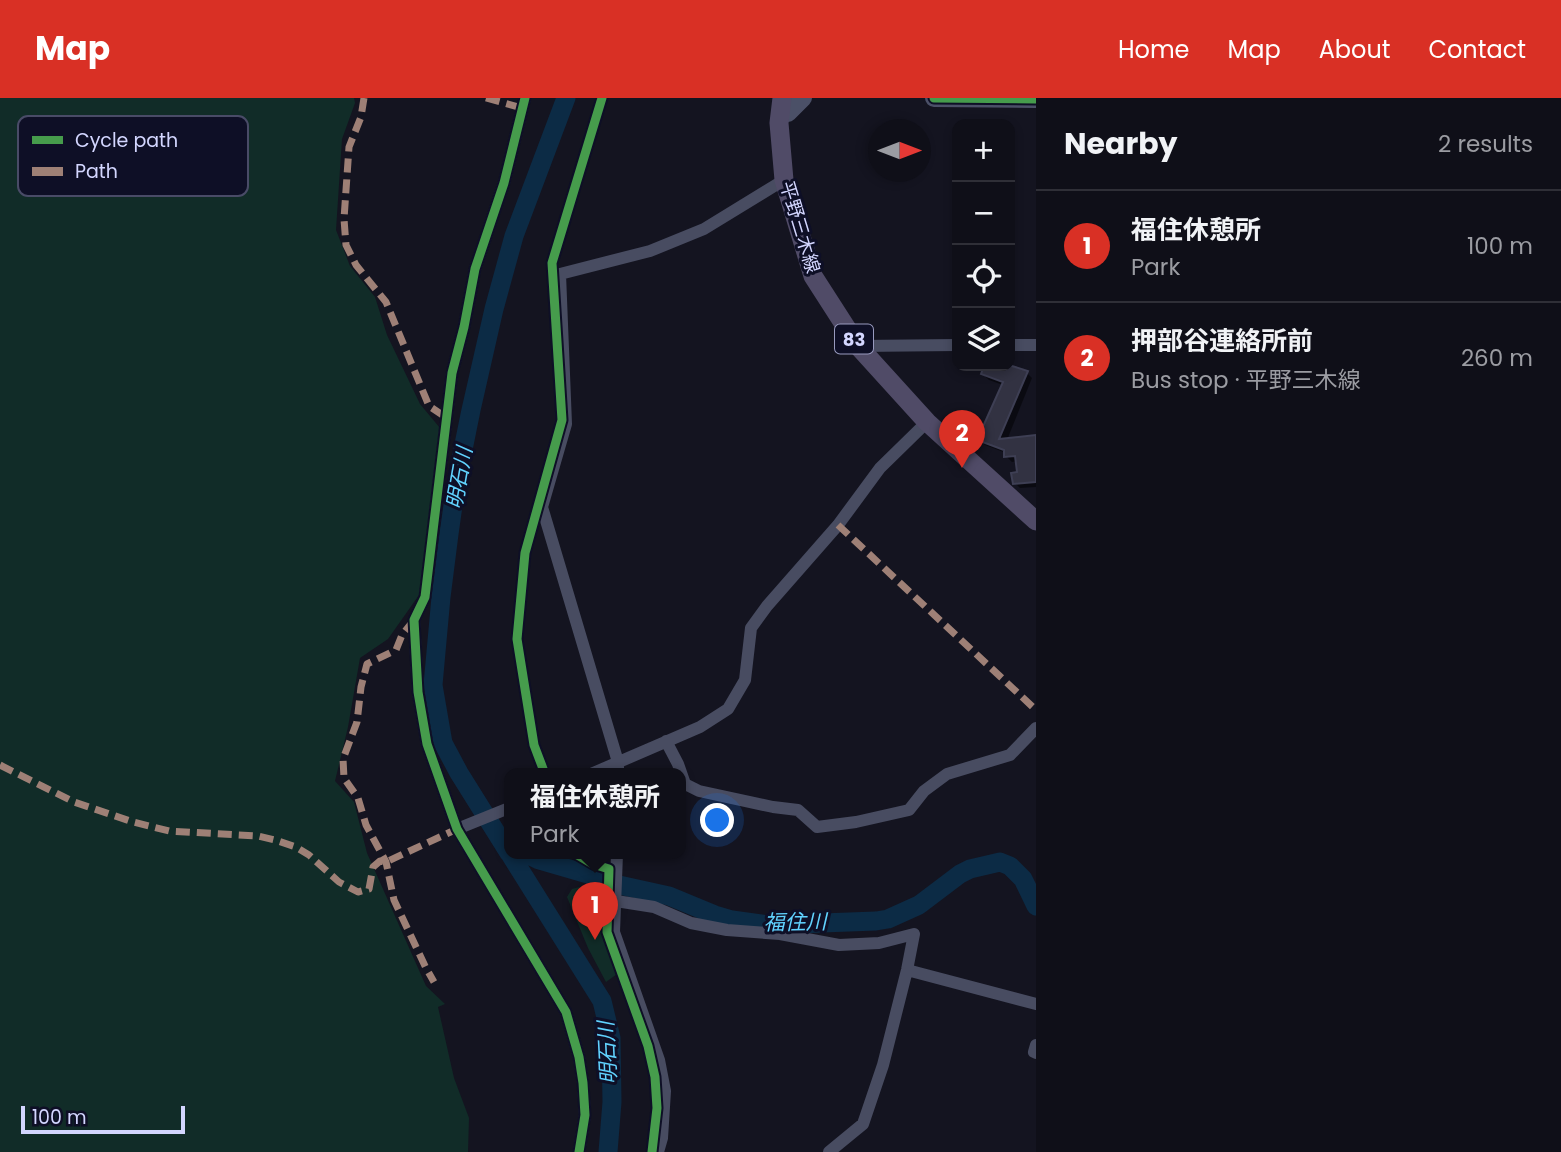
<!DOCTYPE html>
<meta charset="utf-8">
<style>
:root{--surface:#0f0f18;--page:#1d1d25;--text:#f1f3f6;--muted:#9b9ca2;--line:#2f2f37;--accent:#d93025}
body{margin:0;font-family:Poppins,"Noto Sans JP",sans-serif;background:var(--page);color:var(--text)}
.controls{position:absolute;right:21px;top:21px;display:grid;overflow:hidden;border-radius:14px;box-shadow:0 4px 10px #0003}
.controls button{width:63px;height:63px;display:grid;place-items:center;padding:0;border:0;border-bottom:2px solid var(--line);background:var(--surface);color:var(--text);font:35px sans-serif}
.compass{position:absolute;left:868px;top:21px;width:63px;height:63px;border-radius:50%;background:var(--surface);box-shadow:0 4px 10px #0003;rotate:90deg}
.scale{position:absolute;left:21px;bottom:18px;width:164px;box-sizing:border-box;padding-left:7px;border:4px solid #d3d6ff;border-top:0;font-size:19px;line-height:24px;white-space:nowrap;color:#d3d6ff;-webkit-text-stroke:5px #0e0f26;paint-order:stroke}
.you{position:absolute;left:718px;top:723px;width:24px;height:24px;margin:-18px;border:5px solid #fff;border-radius:50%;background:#1a73e8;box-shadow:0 0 0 10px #1a73e833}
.badge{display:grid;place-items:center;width:46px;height:46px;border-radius:50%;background:var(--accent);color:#fff;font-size:23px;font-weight:700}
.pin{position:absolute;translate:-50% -58px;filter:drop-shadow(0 2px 4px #0008)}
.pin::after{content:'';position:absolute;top:37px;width:24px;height:21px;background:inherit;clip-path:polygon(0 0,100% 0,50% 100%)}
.popup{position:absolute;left:504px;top:670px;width:182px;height:91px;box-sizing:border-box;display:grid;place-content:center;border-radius:14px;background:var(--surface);filter:drop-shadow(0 2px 5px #0005);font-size:23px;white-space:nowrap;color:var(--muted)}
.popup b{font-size:26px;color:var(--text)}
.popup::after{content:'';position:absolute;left:50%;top:100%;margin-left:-14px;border:14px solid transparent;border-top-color:var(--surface)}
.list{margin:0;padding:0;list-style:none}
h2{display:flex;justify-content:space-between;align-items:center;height:91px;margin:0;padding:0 28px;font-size:30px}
h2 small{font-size:23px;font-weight:400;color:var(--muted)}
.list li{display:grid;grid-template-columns:46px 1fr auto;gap:21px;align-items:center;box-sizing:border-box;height:112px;padding:0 28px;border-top:2px solid var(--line)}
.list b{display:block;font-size:26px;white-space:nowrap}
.list p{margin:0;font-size:23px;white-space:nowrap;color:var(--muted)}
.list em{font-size:23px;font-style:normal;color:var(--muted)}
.icon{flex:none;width:38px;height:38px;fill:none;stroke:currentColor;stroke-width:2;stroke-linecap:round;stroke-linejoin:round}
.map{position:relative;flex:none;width:1036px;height:1054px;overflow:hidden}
header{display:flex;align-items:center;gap:42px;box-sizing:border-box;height:98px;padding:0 35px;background:var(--accent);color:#fff}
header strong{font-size:33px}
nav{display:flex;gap:38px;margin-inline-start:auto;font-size:24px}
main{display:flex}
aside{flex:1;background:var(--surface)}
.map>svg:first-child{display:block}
.green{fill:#112c28}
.shadow{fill:#0007}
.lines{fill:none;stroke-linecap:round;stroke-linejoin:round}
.river{stroke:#0c2b45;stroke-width:19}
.building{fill:#323242;stroke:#3e3f54;stroke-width:2}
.street{stroke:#484c61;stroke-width:12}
.secondary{stroke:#4b5067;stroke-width:18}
.primary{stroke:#504b67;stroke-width:19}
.quiet{stroke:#9e8076;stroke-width:7;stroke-dasharray:14 7;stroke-linecap:butt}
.cycleway-casing{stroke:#0e0f26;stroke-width:13}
.cycleway{stroke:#469c4c;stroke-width:9}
.labels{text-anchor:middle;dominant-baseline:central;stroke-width:6;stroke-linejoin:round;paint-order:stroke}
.shield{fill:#0e0f26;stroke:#989abe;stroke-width:2}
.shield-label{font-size:18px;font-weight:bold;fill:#d3d6ff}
.street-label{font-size:19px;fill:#d3d6ff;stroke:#0e0f26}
.water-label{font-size:21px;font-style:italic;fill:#61d3ff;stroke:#0e0f26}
.key{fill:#0e0f26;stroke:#494b67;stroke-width:2}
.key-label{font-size:19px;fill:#d3d6ff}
</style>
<header>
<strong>Map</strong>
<nav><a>Home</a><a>Map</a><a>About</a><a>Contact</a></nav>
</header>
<main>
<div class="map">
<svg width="1036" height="1054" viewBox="0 0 1036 1054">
<rect width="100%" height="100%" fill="#141420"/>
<path class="green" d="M0 0H354L355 5 342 41 336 132 350 168 375 199 387 237 420 306 440 330 419 497 388 541 360 560 348 629 335 683 354 704 367 755 426 888 445 906 438 909 454 980 469 1020 468 1054H0Z
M579 789 605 794 602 835 617 876 606 884 588 850 567 799 572 791Z"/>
<path class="shadow" d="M989 268H1006L1027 275 1032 280 1007 342 1036 339V389L1020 390 1014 384 1019 376 1018 363 1012 364 1006 358V355L985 347 979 341 1003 287 989 282 983 276 985 269Z"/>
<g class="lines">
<path class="river" d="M509 755 459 675 443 645 433 587 441 499 449 436 456 386 471 312 494 211 514 138 566 0
M510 756 602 903 611 940 612 1004 608 1054
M527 756 539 762 601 780 610 785 669 798 715 817 732 822 768 827 876 823 888 821 919 807 960 776 970 771 1000 764 1010 768 1023 781 1036 808"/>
</g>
<path class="building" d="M984 268H1012L1028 273 999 341 1036 337V384L1013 386 1011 375 1017 374 1015 358 1004 359V352L977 342 1003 284 981 276Z"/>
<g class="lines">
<path class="street" d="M525 0 504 85 475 171 464 229 452 275 425 499 414 522 418 594 427 646 457 731 566 914 579 959 583 985 585 1017 579 1054
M1010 247H1036
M858 248 957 247
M666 643 678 666 685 686 699 693 773 709 798 712 817 729 856 724 909 712 924 693 947 676 1010 657 1036 630
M591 676 700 629 728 611 745 582 751 530 767 508 838 427 880 370 927 324
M618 676V664L542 409 566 326 560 176 650 153 704 131 784 82
M457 731 509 710
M617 756 614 834 659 962 665 993 662 1040 658 1054
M616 803 654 809 691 825 727 832 780 836 839 847 879 845 914 836 907 872 883 967 863 1026 829 1054
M907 872 1036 906
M1036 947 1034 954 1036 955"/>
<path class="secondary" d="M934 0 1036 1
M788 15 803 0"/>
<path class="primary" d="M782 0 779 25 784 82 813 178 858 248 927 324 1036 423"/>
<path class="quiet" d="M364 0 361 19 349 49 344 121 346 147 356 167 386 204 429 308 447 320
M486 0 522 10
M838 427 1036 612
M414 522 402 537 396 552 367 566 361 589 357 624 343 661 344 680 358 700 366 727 386 764 394 802 426 870 434 884
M0 667 74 704 133 724 169 733 258 738 275 742 296 749 309 757 339 784 358 794 369 791 373 769 380 763 386 764 457 731"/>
<defs>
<path id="cycleway" d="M525 0 504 85 475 171 464 229 452 275 425 499 414 522 418 594 427 646 457 731 566 914 579 959 583 985 585 1017 579 1054
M934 0 1036 1
M545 676 534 647 517 541 525 455 562 322 552 165 602 0
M576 756 593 766 609 771 607 834 648 948 655 979 657 1010 652 1054"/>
</defs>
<use href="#cycleway" class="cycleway-casing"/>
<use href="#cycleway" class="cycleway"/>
</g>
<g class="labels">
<rect class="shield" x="835" y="226.5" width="38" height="29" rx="5"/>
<g class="shield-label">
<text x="854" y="241">83</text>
</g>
<g class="street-label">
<text transform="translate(800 129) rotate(73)">平野三木線</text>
</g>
<g class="water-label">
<text transform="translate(459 380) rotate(-80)">明石川</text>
<text transform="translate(795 824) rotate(-1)">福住川</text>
<text transform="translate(607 955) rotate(-93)">明石川</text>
</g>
</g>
<rect x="18" y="18" width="230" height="80" rx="10" class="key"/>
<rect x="32" y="38" width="31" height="8" fill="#469c4c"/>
<rect x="32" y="69" width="31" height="9" fill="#9e8076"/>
<g class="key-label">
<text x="75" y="49">Cycle path</text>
<text x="75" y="80">Path</text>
</g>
</svg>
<div class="controls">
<button>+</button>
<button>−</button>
<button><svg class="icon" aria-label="locate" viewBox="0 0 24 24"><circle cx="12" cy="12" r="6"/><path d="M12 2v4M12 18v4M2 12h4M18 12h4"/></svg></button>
<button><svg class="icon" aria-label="layers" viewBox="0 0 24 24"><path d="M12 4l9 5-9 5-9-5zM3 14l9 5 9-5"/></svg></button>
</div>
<svg class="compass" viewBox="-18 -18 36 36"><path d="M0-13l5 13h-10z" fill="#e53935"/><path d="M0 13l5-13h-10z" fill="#9b9ca2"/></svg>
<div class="scale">100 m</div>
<div class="you"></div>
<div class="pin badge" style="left:595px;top:842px">1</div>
<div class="popup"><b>福住休憩所</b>Park</div>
<div class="pin badge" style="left:962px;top:370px">2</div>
</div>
<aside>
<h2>Nearby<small>2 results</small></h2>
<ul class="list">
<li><span class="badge">1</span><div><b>福住休憩所</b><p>Park</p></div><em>100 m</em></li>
<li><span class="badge">2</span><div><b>押部谷連絡所前</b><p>Bus stop · 平野三木線</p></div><em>260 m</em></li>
</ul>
</aside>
</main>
